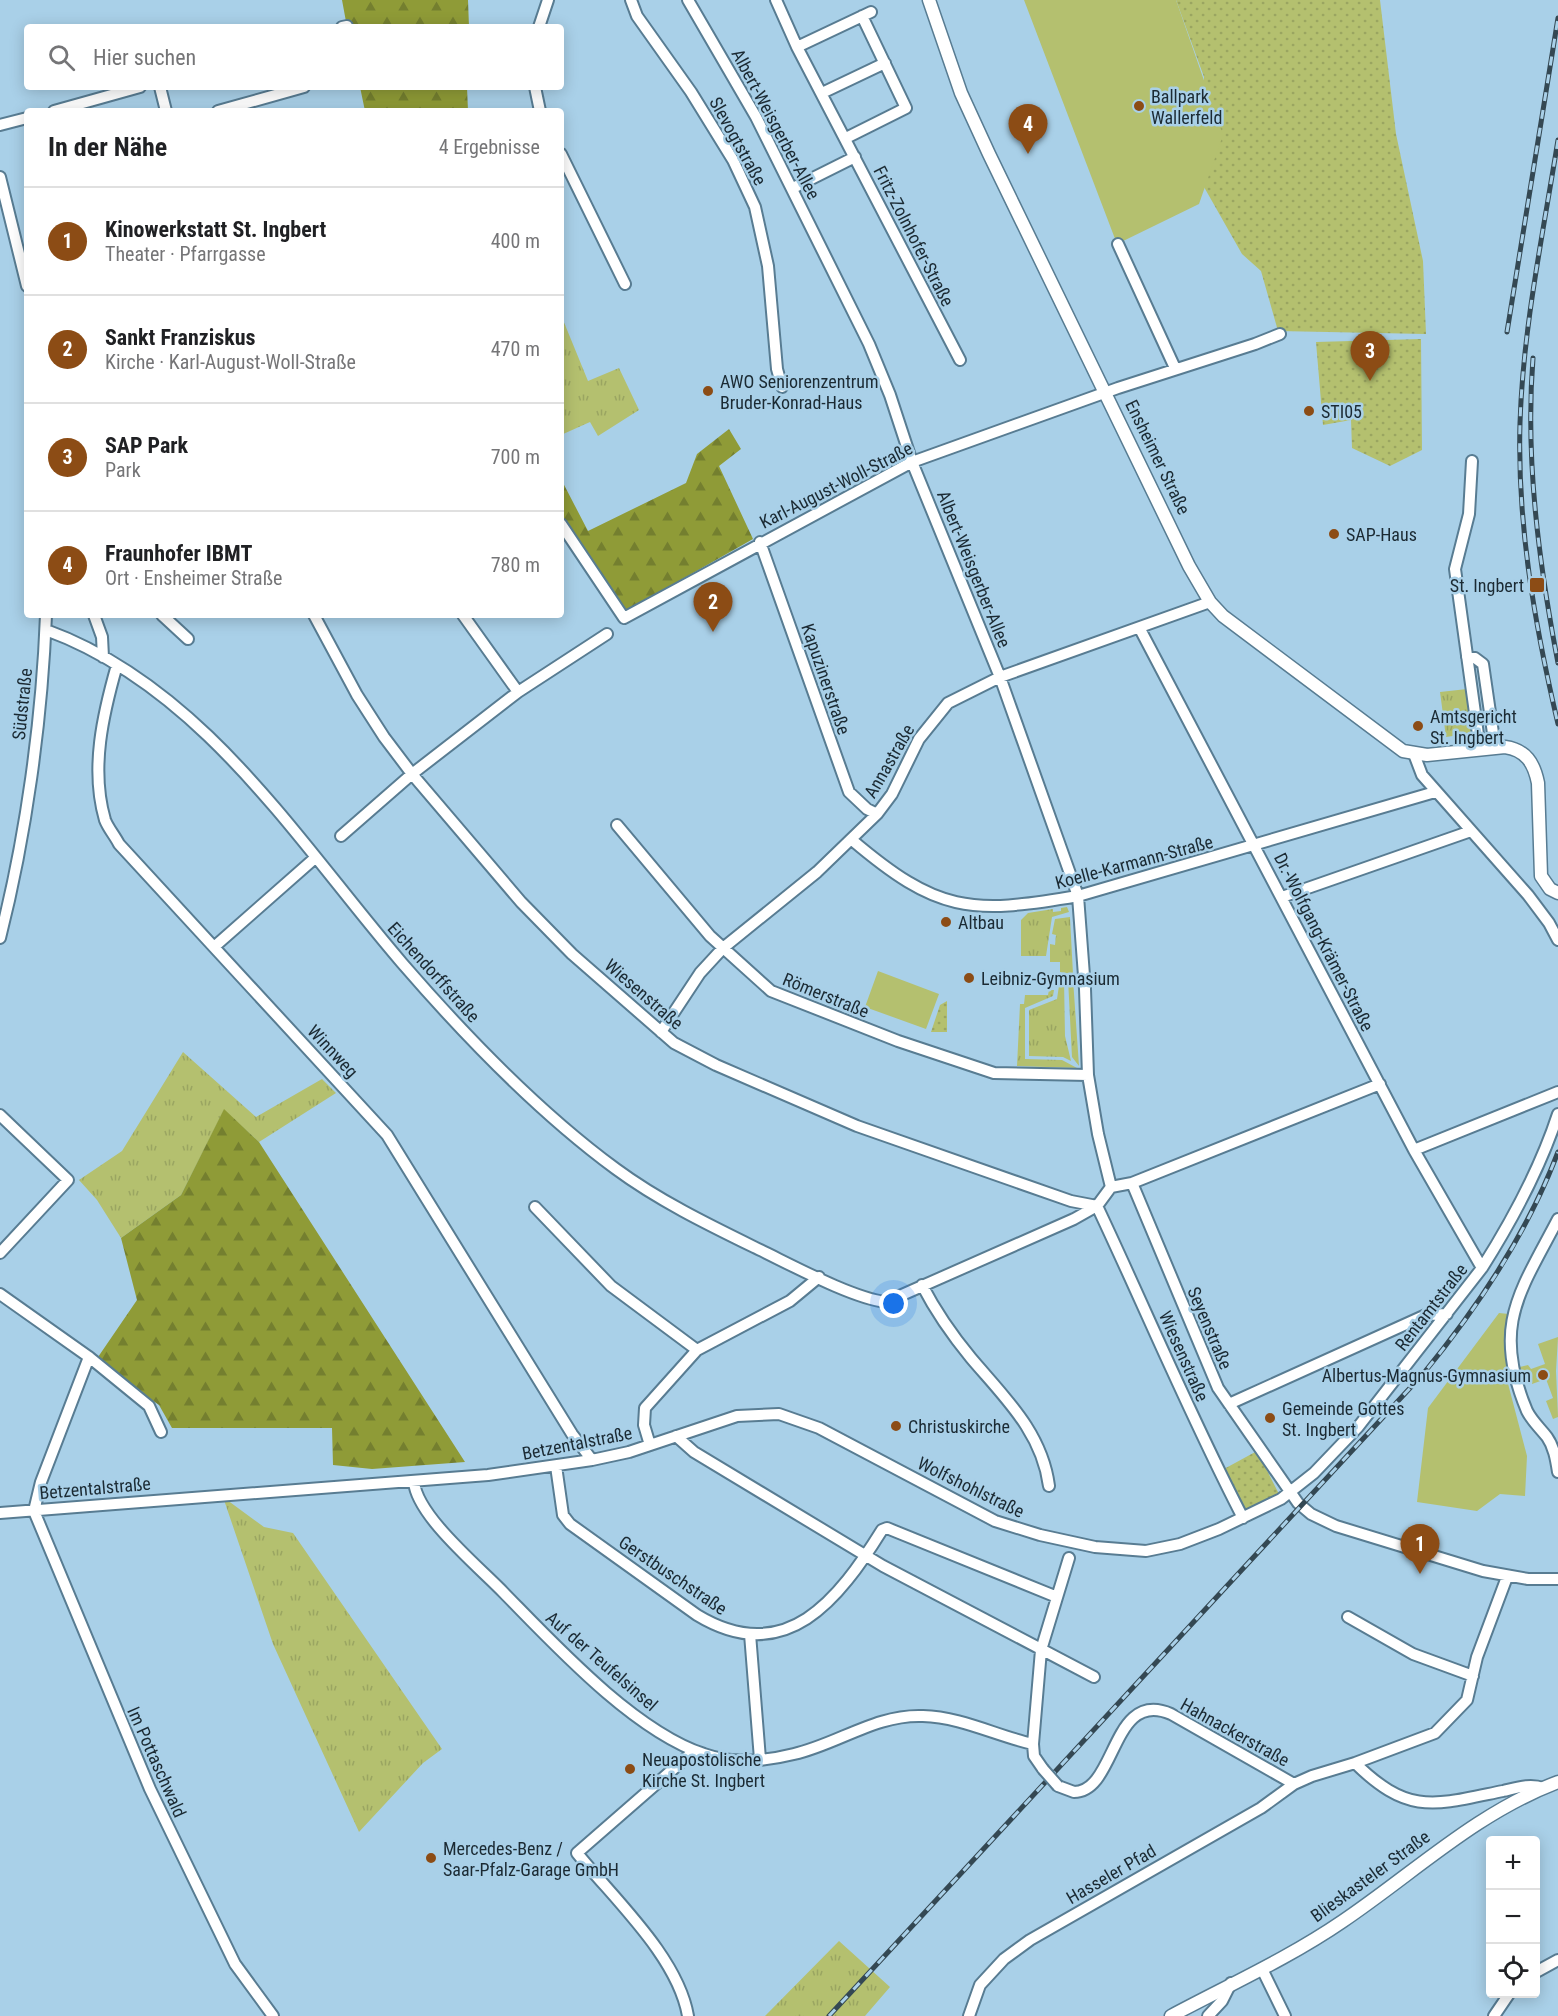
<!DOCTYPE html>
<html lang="de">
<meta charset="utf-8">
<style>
:root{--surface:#fff;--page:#f2f2f2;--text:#202124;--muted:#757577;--line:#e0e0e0;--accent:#8c4c15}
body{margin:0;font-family:"Roboto Condensed",sans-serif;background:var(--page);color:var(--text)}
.controls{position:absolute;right:18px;bottom:18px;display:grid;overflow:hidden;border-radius:6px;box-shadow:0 3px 15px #0003}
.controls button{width:54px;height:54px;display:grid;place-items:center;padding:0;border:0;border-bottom:2px solid var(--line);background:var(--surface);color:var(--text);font:30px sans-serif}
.you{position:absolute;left:894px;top:1304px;width:21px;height:21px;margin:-15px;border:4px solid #fff;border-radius:50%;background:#1a73e8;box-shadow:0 0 0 9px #1a73e833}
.badge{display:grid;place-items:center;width:39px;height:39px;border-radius:50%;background:var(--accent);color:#fff;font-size:20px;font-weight:700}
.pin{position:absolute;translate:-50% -50px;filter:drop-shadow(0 2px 3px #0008)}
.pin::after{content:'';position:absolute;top:32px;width:21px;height:18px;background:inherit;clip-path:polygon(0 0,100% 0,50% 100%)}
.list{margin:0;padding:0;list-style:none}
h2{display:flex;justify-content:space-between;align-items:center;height:78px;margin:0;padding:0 24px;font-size:26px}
h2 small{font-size:20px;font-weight:400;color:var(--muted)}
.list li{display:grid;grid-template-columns:39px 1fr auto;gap:18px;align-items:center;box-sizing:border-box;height:108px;padding:0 24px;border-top:2px solid var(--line)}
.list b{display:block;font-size:22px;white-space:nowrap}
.list p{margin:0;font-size:20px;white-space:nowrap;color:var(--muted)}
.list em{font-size:20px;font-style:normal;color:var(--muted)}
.icon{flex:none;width:33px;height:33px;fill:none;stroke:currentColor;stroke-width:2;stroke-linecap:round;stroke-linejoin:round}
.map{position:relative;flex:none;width:1558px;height:2016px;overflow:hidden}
.search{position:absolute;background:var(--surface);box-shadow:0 3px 15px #0003;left:24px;top:24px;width:540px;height:66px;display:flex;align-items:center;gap:15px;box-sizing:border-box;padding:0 21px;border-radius:6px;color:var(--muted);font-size:22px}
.panel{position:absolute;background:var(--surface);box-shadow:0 3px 15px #0003;left:24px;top:108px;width:540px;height:510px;border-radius:6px}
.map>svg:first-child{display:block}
.grass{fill:url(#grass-tufts)}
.forest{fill:url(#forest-firs)}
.park{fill:url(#park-dots)}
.pitch{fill:#b4c06f}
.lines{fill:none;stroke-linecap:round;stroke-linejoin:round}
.minor-casing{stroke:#587c92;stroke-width:14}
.major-casing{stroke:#587c92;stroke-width:15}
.minor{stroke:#fff;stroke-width:10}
.major{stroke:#fff;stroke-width:12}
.rail-casing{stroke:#344853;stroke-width:5}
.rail{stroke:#a9d0e8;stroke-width:3;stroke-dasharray:9;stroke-linecap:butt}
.minor-bridge-casing{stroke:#587c92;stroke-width:14;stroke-linecap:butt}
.minor-bridge{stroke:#fff;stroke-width:10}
.poi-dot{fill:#8c4c15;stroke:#a9d0e8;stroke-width:2}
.labels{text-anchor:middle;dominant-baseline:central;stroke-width:5;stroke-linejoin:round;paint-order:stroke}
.poi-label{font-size:18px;fill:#1b2a33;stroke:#a9d0e8;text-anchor:start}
.street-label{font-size:18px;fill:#1b2a33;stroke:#a9d0e8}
</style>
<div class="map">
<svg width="1558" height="2016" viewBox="0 0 1558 2016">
<defs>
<pattern id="grass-tufts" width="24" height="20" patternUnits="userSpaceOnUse" patternTransform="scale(1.5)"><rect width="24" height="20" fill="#b4c06f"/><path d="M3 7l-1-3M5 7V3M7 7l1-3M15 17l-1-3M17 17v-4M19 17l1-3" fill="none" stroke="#9aa561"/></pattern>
<pattern id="forest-firs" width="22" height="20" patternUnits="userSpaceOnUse" patternTransform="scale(1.5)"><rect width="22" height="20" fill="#8f9b37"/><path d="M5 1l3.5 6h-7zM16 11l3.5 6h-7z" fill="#747f2f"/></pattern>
<pattern id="park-dots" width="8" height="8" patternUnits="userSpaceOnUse" patternTransform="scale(1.5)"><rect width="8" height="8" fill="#b4c06f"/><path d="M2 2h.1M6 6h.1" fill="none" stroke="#9aa561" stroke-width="1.8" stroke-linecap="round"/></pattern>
</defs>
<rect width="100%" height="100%" fill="#a9d0e8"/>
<path class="grass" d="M561 315 588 381 619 368 639 410 598 436 590 422 561 435Z
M1467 689 1473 733 1446 737 1440 692Z
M1067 907 1069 912 1052 917 1046 956H1021V920L1028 913 1053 909V912L1061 911V908Z
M1070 917V918L1073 974 1060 972V962H1050V944L1055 945 1056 935 1052 934 1055 919Z
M1060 979H1064L1065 1036 1071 1061 1063 1057 1029 1056V1010L1057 999Z
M1068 979H1073L1079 1066 1072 1057Z
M1049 990H1054L1053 996 1025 1008V1059L1062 1060 1077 1068 1017 1066 1020 1004H1024L1025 995H1048Z
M183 1052 256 1117 322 1079 336 1093 259 1142 224 1110 181 1195 121 1238 97 1200 79 1180 122 1151Z
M223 1497 264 1527 293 1533 442 1749 423 1763 359 1832 273 1644Z
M839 1941 890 1987 865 2016H765Z"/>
<path class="forest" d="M342 0H468L469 27H347Z
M360 87H467L468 111H365Z
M729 429 741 449 719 466 753 539 626 611 561 522V479L588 531 686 483 697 454Z
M224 1109 259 1142 465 1462 372 1469 333 1465 332 1428H172L159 1405 96 1360 137 1300 121 1238 181 1195Z"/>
<path class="park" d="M1176 0H1380L1396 134 1423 261 1426 334 1278 331 1261 271 1242 254 1204 187V77Z
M1421 339 1422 450 1390 466 1352 448 1351 420 1323 425 1316 342Z
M947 1001V1032H931L940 1005Z
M1257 1451 1279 1494 1244 1513 1224 1469Z"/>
<path class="pitch" d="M1024 0H1176L1223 135 1199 204 1117 244Z
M878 971 939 994 926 1029 865 1007Z
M1499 1313 1509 1314 1507 1370 1528 1365 1531 1369 1545 1364 1538 1344 1558 1337 1556 1371 1558 1417 1553 1419 1546 1401 1553 1398 1546 1379 1532 1384 1527 1371 1506 1376 1527 1456 1525 1496 1500 1494 1477 1511 1417 1502 1428 1408Z"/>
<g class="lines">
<defs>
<path id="minor" d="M631 0 637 16 691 92 733 160 755 207 768 266 777 369 782 387
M688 0 756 117 869 344 890 395 912 462 1000 677 1078 896 1085 989 1088 1075 1098 1134 1111 1187
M776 0 797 47 960 360
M342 27 347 26
M539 27 548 0
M797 47 871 12
M160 87 166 111
M535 87 540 111
M822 93 885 63
M54 111 140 87
M218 111 304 87
M0 125 27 118
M846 138 906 108 862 16
M561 154 625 284
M0 177 27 286
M793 188 855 157
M1118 244 1175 368
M1472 461 1469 514 1455 569 1480 749
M561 524 624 618 912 462 1118 388 1255 344 1280 334
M760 542 849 792 867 809 877 814
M94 615 102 637 103 657
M162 615 188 639
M314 615 357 695 384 737 412 774 521 902 572 954 674 1043 716 1065 857 1126 1071 1201 1097 1206
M1140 629 1414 1150 1482 1268
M46 630C203 687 298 842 402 963 466 1037 537 1111 616 1169 658 1200 707 1224 754 1247 788 1263 851 1298 886 1302L1074 1219 1097 1206 1111 1187
M1467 657 1475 658 1483 664 1495 747
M117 665C103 714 90 769 105 820 108 828 115 836 119 844L387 1135 572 1434 592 1460
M518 692 607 634
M1414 754 1422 775 1528 895 1549 923 1558 940
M617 825 710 936 771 991 898 1041 994 1073 1088 1075
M341 836 412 774 518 692 463 615
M852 840C937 912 969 915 1078 896L1435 792
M1282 897 1471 831
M0 938C26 836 42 720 46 615
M214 947 315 858
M661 1032 700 973 723 948 817 872 877 814 892 794 919 739 948 703 1000 677 1210 602
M0 1115 68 1180 0 1253
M1414 1150 1558 1092
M1132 1183 1218 1388 1298 1503 1311 1514 1336 1526 1483 1571 1528 1579H1558
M1111 1187 1132 1183 1380 1084
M1097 1206C1146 1310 1190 1416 1243 1518
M535 1207 611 1286 697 1350
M1558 1219C1520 1292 1491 1326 1527 1411 1532 1421 1540 1428 1547 1437 1554 1447 1556 1459 1558 1472
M922 1285C936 1312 952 1335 971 1358 1004 1397 1042 1432 1049 1486
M0 1294 89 1357 149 1406 161 1432
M1229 1404 1426 1315 1447 1314
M676 1436 694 1452 883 1566 1094 1677
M650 1445 644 1425 645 1408 697 1350 790 1301 819 1277
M556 1466 563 1515 570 1524 697 1615C786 1669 839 1599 882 1530L887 1528 1057 1597
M414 1482C417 1516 479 1567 504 1593 555 1645 634 1731 704 1754 732 1764 766 1761 794 1754 838 1744 876 1714 923 1716 961 1717 997 1736 1033 1744
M34 1511 150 1789 235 1964 273 2016
M34 1511 41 1482 89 1357
M0 1513 488 1475 592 1460 629 1452 737 1416 779 1414 819 1428 995 1521 1040 1535 1095 1547 1146 1551 1180 1544 1219 1529 1281 1499 1314 1473 1358 1427 1482 1268C1513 1219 1540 1169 1558 1114
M1348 1617 1413 1654 1473 1676
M750 1634 760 1759
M1355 1763C1409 1816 1435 1805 1503 1791 1516 1788 1530 1783 1543 1788
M1043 1769 1034 1756 1033 1744 1041 1650 1069 1558
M1058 1786 1074 1792C1117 1792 1111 1688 1171 1714L1294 1784
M1262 1969 1285 2016
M1536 1972 1558 1960
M688 2016C678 1957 614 1899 577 1853L694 1751
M969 2016 980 1985 1004 1959 1030 1940 1261 1808 1294 1784 1312 1776 1355 1763 1435 1733 1467 1700 1477 1657 1507 1577
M1208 2016 1222 2001 1231 1983
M1494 2016 1509 1994"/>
<path id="major" d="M929 0 961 93 989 154 1189 566 1210 602 1223 616 1403 751 1427 755 1505 747C1526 750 1534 763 1538 783L1541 876 1550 889 1558 893
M1171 2016C1229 1985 1289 1958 1343 1921 1414 1873 1476 1813 1558 1782"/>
</defs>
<use href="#minor" class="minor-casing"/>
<use href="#major" class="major-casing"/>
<use href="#minor" class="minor"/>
<use href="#major" class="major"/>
<defs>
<path id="rail" d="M1558 140C1543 234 1523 328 1520 423 1517 525 1535 626 1558 724
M1507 332 1558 18
M1533 358C1525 459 1539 564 1558 663
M829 2016 1423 1374C1479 1306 1527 1234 1558 1152"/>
</defs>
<use href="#rail" class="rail-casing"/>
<use href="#rail" class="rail"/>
<defs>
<path id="minor-bridge" d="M1043 1769 1058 1786"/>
</defs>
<use href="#minor-bridge" class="minor-bridge-casing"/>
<use href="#minor-bridge" class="minor-bridge"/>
</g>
<g class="poi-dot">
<circle cx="1139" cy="106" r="6"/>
<circle cx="708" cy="391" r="6"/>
<circle cx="1309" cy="411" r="6"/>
<circle cx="1334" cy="534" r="6"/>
<rect x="1529" y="577" width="16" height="16" rx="3"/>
<circle cx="1418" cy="726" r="6"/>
<circle cx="946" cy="922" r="6"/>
<circle cx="969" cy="978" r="6"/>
<circle cx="1543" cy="1375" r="6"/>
<circle cx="1270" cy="1418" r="6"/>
<circle cx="896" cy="1426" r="6"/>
<circle cx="630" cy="1769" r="6"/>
<circle cx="431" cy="1858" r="6"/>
</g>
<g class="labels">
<g class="poi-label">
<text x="1151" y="96">Ballpark<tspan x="1151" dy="21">Wallerfeld</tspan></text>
<text x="720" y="381">AWO Seniorenzentrum<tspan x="720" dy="21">Bruder-Konrad-Haus</tspan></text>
<text x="1321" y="411">STI05</text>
<text x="1346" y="534">SAP-Haus</text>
<text x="1524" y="585" text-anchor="end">St. Ingbert</text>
<text x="1430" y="716">Amtsgericht<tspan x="1430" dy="21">St. Ingbert</tspan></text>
<text x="958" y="922">Altbau</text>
<text x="981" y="978">Leibniz-Gymnasium</text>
<text x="1531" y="1375" text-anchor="end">Albertus-Magnus-Gymnasium</text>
<text x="1282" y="1408">Gemeinde Gottes<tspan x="1282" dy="21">St. Ingbert</tspan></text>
<text x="908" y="1426">Christuskirche</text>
<text x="642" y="1759">Neuapostolische<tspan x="642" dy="21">Kirche St. Ingbert</tspan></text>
<text x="443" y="1848">Mercedes-Benz /<tspan x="443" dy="21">Saar-Pfalz-Garage GmbH</tspan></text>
</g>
<g class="street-label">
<text transform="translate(776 124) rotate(62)">Albert-Weisgerber-Allee</text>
<text transform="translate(738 141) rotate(61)">Slevogtstraße</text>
<text transform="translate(914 236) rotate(63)">Fritz-Zolnhofer-Straße</text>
<text transform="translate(1158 457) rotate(64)">Ensheimer Straße</text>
<text transform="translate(836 485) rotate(-27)">Karl-August-Woll-Straße</text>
<text transform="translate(974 569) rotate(68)">Albert-Weisgerber-Allee</text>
<text transform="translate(826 679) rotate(71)">Kapuzinerstraße</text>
<text transform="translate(22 704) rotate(-84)">Südstraße</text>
<text transform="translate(889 761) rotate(-60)">Annastraße</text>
<text transform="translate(1134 862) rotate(-15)">Koelle-Karmann-Straße</text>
<text transform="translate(1324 942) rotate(63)">Dr.-Wolfgang-Krämer-Straße</text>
<text transform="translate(434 972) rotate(48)">Eichendorffstraße</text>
<text transform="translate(644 994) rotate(41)">Wiesenstraße</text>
<text transform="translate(826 995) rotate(22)">Römerstraße</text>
<text transform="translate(333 1051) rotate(47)">Winnweg</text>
<text transform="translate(1431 1307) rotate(-52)">Rentamtstraße</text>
<text transform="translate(1210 1328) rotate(67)">Seyenstraße</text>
<text transform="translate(1184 1356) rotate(66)">Wiesenstraße</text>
<text transform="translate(577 1443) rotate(-11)">Betzentalstraße</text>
<text transform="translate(971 1487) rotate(26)">Wolfshohlstraße</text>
<text transform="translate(95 1488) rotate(-5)">Betzentalstraße</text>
<text transform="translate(673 1575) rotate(34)">Gerstbuschstraße</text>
<text transform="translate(602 1661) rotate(41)">Auf der Teufelsinsel</text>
<text transform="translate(1235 1732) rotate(29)">Hahnackerstraße</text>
<text transform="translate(157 1762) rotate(66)">Im Pottaschwald</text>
<text transform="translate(1111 1874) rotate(-30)">Hasseler Pfad</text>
<text transform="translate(1370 1876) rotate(-36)">Blieskasteler Straße</text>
</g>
</g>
</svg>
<div class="controls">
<button>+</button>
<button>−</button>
<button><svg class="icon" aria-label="locate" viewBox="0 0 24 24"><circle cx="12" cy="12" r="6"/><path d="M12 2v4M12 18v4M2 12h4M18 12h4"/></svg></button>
</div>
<div class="you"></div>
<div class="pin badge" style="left:1420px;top:1574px">1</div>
<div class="pin badge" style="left:713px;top:632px">2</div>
<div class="pin badge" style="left:1370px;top:381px">3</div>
<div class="pin badge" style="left:1028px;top:154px">4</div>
<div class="search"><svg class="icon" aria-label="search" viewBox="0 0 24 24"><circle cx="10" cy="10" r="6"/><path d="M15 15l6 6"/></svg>Hier suchen</div>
<section class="panel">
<h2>In der Nähe<small>4 Ergebnisse</small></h2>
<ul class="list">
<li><span class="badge">1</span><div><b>Kinowerkstatt St. Ingbert</b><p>Theater · Pfarrgasse</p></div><em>400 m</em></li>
<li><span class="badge">2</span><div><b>Sankt Franziskus</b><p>Kirche · Karl-August-Woll-Straße</p></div><em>470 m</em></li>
<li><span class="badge">3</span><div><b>SAP Park</b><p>Park</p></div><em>700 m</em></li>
<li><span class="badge">4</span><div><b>Fraunhofer IBMT</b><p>Ort · Ensheimer Straße</p></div><em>780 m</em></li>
</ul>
</section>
</div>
